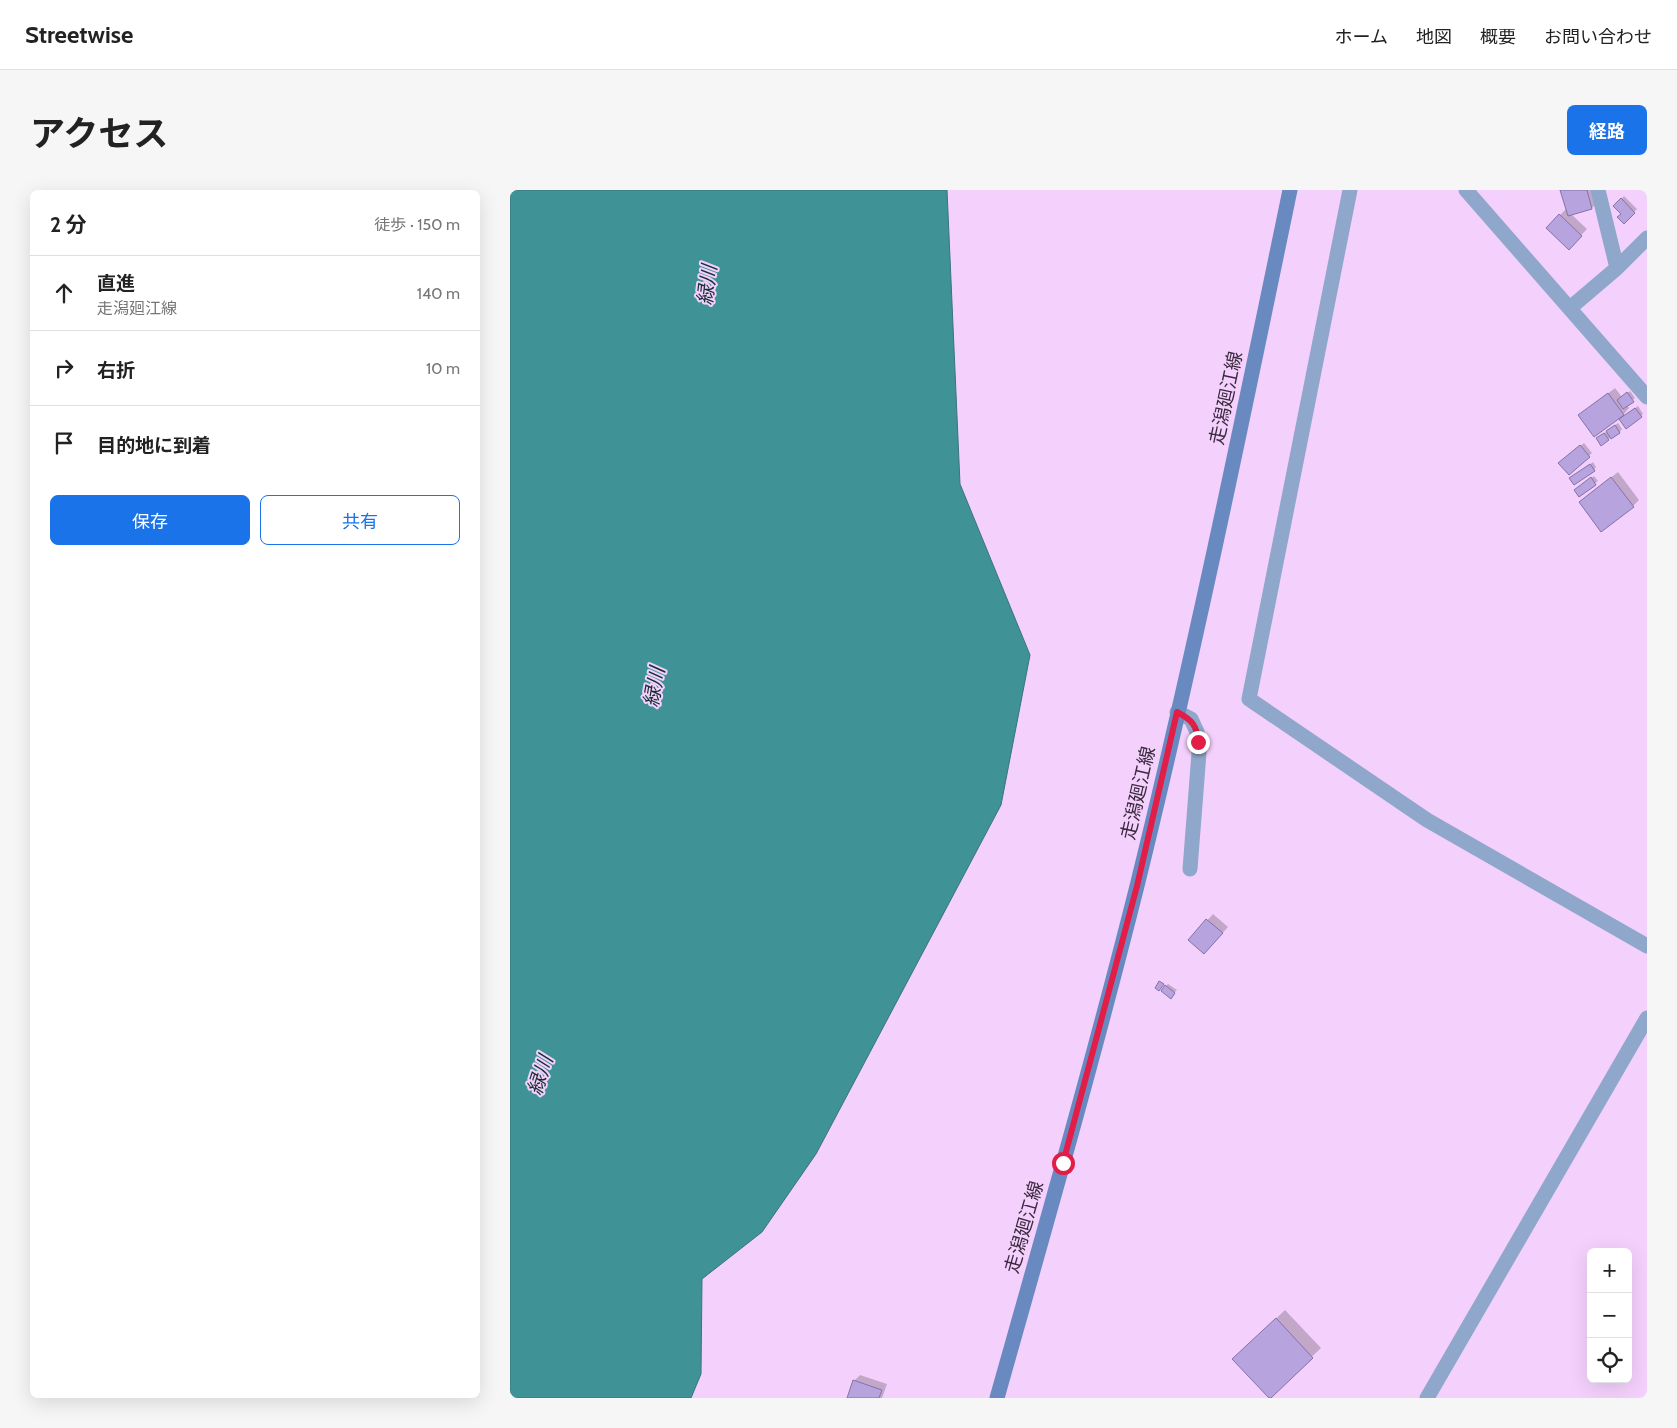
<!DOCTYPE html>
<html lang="ja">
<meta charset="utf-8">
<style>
:root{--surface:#fff;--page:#f6f6f6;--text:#222;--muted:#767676;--line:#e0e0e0;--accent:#1a73e8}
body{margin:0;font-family:Cabin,"Noto Sans JP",sans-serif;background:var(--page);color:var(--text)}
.controls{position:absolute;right:15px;bottom:15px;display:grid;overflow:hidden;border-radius:8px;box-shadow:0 5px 20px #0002}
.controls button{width:45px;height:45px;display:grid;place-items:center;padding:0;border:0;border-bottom:1px solid var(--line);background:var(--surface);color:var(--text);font:25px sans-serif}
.stop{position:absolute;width:15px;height:15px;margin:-11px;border:4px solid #e11d48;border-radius:50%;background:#fff}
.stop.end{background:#e11d48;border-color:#fff;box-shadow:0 1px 5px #0008}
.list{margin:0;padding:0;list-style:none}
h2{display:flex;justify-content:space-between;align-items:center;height:65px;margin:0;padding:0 20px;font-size:21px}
h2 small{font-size:16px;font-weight:400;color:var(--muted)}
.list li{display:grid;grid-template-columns:32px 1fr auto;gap:15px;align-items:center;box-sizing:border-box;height:75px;padding:0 20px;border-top:1px solid var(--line)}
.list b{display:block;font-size:19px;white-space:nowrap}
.list p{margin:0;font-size:16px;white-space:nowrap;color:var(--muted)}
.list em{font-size:16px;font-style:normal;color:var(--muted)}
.actions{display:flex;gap:10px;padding:15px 20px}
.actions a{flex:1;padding:11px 0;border:1px solid var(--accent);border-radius:8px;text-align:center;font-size:18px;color:var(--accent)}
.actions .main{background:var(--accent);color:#fff}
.icon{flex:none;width:28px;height:28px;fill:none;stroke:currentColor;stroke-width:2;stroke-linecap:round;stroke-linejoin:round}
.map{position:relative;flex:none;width:1137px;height:1208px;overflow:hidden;border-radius:8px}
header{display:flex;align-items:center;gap:30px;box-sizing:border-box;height:70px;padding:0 25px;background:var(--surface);border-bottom:1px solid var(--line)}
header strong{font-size:24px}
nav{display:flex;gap:28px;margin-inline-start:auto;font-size:18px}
.intro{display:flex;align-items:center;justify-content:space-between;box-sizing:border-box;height:120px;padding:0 30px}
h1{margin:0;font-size:35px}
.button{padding:12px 22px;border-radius:8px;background:var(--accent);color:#fff;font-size:18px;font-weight:700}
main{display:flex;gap:30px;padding:0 30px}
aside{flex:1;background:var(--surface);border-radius:8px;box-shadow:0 5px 20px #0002}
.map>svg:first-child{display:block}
.water{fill:#3f9296;stroke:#3e737c}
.shadow{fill:#0003}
.building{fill:#b7a3dd;stroke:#8572a9}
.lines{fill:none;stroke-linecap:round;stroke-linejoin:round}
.street{stroke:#90a7cc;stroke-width:15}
.secondary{stroke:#698ac0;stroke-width:15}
.route{stroke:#e11d48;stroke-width:6}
.labels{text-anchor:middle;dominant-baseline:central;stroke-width:4;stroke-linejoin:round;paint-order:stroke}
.street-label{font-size:19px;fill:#3b2a3f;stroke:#f4d1fc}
.water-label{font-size:20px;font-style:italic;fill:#163032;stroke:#f4d1fc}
</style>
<header>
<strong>Streetwise</strong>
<nav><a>ホーム</a><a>地図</a><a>概要</a><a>お問い合わせ</a></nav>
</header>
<div class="intro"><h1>アクセス</h1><a class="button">経路</a></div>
<main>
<aside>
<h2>2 分<small>徒歩 · 150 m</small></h2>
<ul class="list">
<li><svg class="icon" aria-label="ahead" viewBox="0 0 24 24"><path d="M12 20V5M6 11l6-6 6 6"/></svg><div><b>直進</b><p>走潟廻江線</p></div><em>140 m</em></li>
<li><svg class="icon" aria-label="right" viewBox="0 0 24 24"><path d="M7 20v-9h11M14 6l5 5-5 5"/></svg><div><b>右折</b></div><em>10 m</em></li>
<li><svg class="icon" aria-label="arrive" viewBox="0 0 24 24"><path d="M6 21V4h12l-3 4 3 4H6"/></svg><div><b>目的地に到着</b></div></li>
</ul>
<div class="actions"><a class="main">保存</a><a>共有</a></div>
</aside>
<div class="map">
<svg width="1137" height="1208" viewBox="0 0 1137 1208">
<rect width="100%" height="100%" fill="#f4d1fc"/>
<path class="water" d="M0 0H437L450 294 520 465 491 615 306 964 252 1042 192 1089 191 1184 181 1208H0Z"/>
<path class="shadow" d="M1051 0H1084L1088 12 1082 18 1061 24 1077 39 1059 58 1037 38 1057 18Z
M1114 6 1127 19 1114 32 1113 24 1105 16Z
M1105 198 1112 207 1120 201 1125 208 1117 215 1119 218 1114 224 1085 245 1076 220Z
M1128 216 1133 224 1131 226 1113 227Z
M1108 233 1112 239 1110 242 1098 249 1090 246Z
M1074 253 1082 263 1059 283 1053 270Z
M1083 272 1086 277 1084 280 1063 286Z
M1108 282 1129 310 1123 316 1070 312Z
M1084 286 1088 291 1070 306 1068 298Z
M703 724 718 737 700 757 680 750Z
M658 794 667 800 663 804 656 796Z
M775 1120 811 1158 760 1207 733 1160Z
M350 1185 377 1194 372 1208H338L344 1191Z"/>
<path class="building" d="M1050 0H1077L1082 19 1058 26Z
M1111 8 1125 23 1114 34 1107 27 1111 24 1103 16Z
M1049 24 1072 46 1059 60 1036 38Z
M1117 202 1124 212 1113 219 1107 210Z
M1098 203 1114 225 1084 247 1068 225Z
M1125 218 1132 227 1116 239 1109 229Z
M1105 235 1110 243 1101 249 1096 241Z
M1094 243 1099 250 1091 256 1086 248Z
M1070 255 1080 267 1059 285 1048 273Z
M1080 274 1085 281 1064 295 1059 288Z
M1081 287 1086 295 1069 307 1064 300Z
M1101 287 1124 317 1091 342 1069 312Z
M696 729 713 743 694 764 678 750Z
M649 791 654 794 649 801 645 798Z
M655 795 665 803 661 809 651 801Z
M766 1128 803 1168 761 1208H759L722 1169Z
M343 1190 372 1200 369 1208H337Z"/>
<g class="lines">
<path class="street" d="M840 0 739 509 917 630 1137 756
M956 0 1137 207
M1088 0 1107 78
M1060 118 1107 78 1137 48
M667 522 681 529 687 542 689 563 680 679
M917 1208 1137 828"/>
<path class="secondary" d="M487 1208C535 1038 584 867 627 696 684 465 732 232 780 0"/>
</g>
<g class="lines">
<path class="route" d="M553 973 627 696 667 522C682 530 687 535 688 552"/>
</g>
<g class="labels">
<g class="street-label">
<text transform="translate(716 208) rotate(-78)">走潟廻江線</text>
<text transform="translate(628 603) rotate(-77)">走潟廻江線</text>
<text transform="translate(514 1037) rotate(-74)">走潟廻江線</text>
</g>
<g class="water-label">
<text transform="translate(197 95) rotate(-83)">緑川</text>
<text transform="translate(144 497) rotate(-80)">緑川</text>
<text transform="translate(30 885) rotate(-72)">緑川</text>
</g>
</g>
</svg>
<div class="controls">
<button>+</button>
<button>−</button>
<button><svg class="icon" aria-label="locate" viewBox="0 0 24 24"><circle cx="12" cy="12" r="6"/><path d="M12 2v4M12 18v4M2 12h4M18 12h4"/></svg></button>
</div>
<div class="stop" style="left:553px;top:973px"></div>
<div class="stop end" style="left:688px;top:552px"></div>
</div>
</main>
